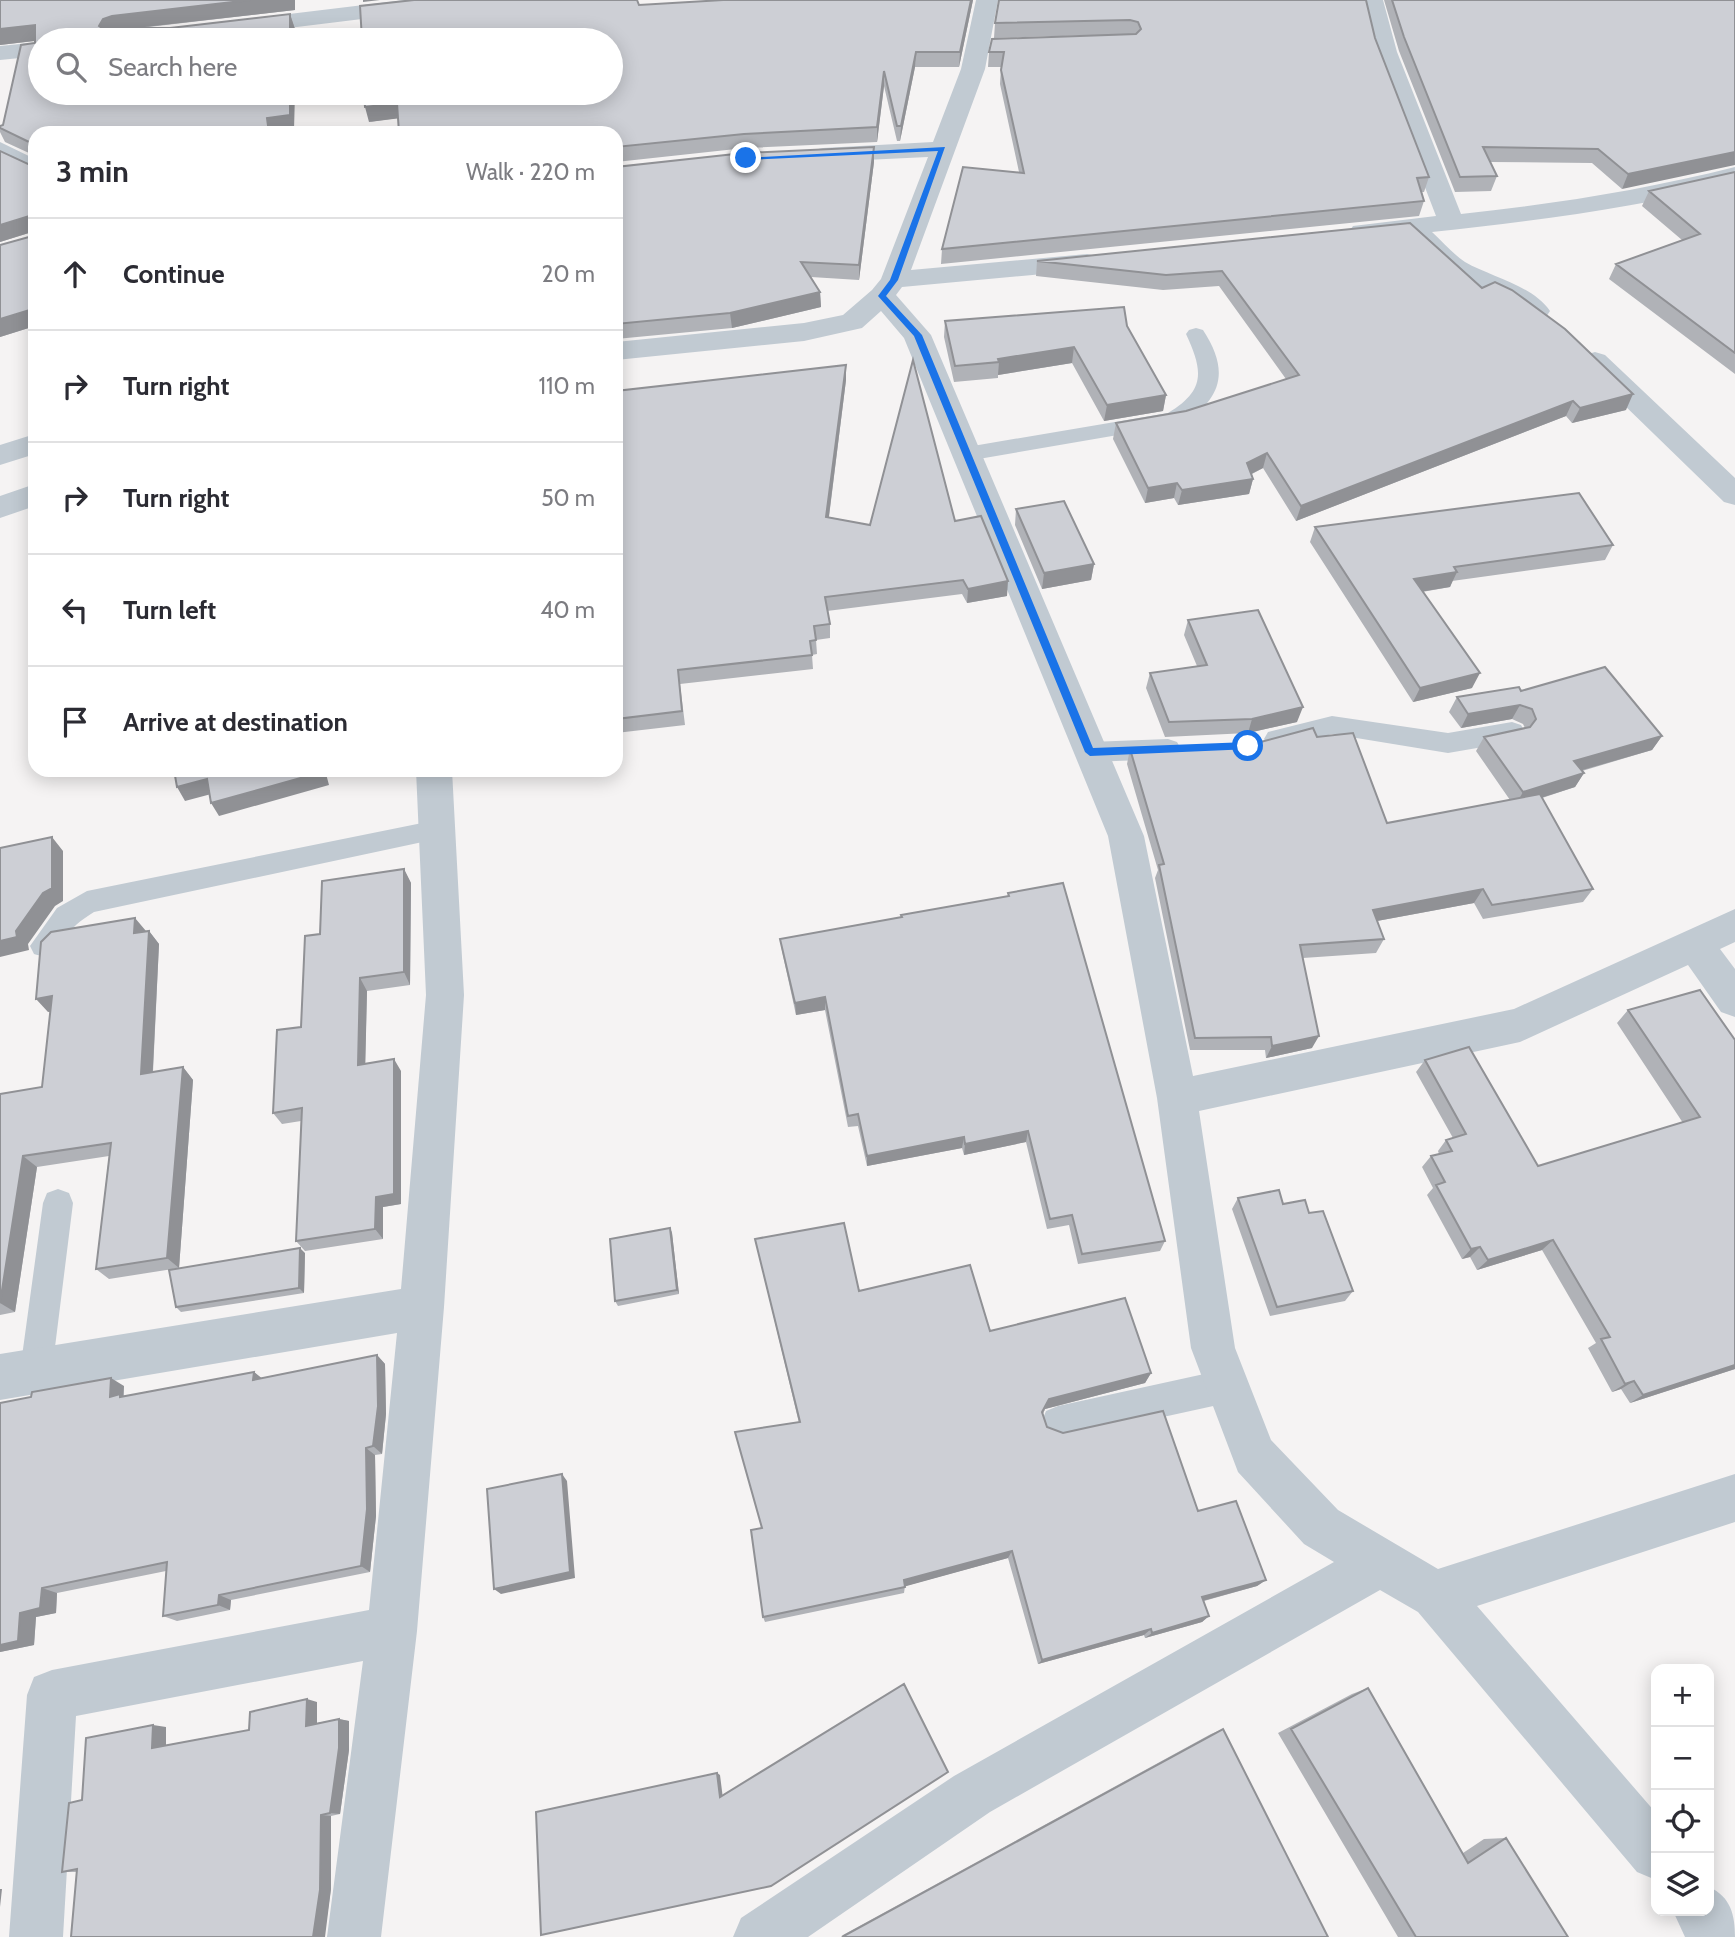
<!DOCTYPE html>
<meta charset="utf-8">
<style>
:root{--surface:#fff;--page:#f7f7f7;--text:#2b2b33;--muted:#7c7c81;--line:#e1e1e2}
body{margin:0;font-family:Cabin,sans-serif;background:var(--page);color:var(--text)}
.controls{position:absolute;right:21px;bottom:21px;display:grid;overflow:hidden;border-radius:14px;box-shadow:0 4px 18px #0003}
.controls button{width:63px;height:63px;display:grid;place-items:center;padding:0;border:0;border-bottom:2px solid var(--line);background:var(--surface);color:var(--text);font:35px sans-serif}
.stop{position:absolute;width:21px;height:21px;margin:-16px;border:5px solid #1a73e8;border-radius:50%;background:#fff}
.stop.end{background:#1a73e8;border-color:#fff;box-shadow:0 2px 7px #0008}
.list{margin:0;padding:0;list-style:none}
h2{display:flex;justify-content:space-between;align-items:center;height:91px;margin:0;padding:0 28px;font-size:30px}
h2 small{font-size:23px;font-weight:400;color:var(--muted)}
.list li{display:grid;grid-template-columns:46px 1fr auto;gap:21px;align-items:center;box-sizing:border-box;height:112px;padding:0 28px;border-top:2px solid var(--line)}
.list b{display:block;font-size:26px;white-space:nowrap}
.list em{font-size:23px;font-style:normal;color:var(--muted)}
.icon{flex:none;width:38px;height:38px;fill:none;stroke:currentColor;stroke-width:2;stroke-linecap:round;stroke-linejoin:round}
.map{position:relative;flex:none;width:1735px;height:1937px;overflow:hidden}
.search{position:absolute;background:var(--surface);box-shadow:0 4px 18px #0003;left:28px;top:28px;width:595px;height:77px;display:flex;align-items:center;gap:18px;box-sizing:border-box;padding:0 24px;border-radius:38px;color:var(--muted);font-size:26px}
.panel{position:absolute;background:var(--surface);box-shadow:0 4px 18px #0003;left:28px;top:126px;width:595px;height:651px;border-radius:21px}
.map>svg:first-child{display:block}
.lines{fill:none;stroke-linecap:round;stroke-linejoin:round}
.lane{fill:#c1cad2;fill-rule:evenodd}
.street{fill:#c1cad2;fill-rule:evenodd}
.wall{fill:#b0b2b7}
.shaded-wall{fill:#909195}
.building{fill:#cdcfd5;stroke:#909195;stroke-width:2}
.route{fill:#1a73e8}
</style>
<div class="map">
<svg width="1735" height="1937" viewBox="0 0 1735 1937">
<rect width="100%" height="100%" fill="#f5f3f3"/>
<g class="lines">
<path class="lane" d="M1196 328 1203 330C1230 371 1222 399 1182 424L967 461 959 459 956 454 959 449 967 447 1168 413C1206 390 1203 371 1186 334L1189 330Z
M1332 716 1448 733 1512 722 1521 725 1525 732 1521 739 1512 742 1448 753 1332 734 1277 749 1268 746 1264 739 1268 732Z
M1168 739 1177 742 1181 749 1177 756 1168 759 1090 762 1081 759 1077 752 1081 745 1090 742Z
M437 820 446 823 450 830 446 837 94 912C88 916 81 920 76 925 62 939 57 962 34 954L30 946 57 908 87 891Z
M58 1189 69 1193 73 1203 52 1371 48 1383 36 1387 24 1383 20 1371 43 1203 47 1193Z
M1227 1369 1239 1374 1244 1386 1239 1398 1227 1403 1058 1440 1046 1435 1041 1423 1046 1411 1058 1406Z"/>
<path class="street" d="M405 0H471L468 5 460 7 240 34 232 32 229 27 232 22 240 20Z
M976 0H998L985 69 911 270 1087 254 1096 256 1100 262 1096 268 1087 270 902 287 896 295 931 335 1144 836 1193 1076 1514 1009 1735 909V942L1720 949 1735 969V1017L1721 1012 1688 965 1520 1042 1199 1111 1235 1348 1271 1440 1338 1510 1438 1569 1735 1474V1522L1477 1606 1656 1813V1880L1637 1872 1418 1612 1380 1590 990 1812 808 1937H733L741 1918 954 1776 1334 1562 1304 1544 1238 1472 1191 1348 1157 1098 1108 836 904 338 881 311 862 328 804 341 616 360V342L804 323 843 315 872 290 881 279 928 157 823 162 814 160 811 155 814 150 823 148 933 142 961 69Z
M1361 0H1383L1397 52 1461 214C1554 204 1644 190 1735 167V183C1635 208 1535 221 1432 232 1443 242 1453 254 1465 262 1491 277 1532 285 1550 311L1546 317 1536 319 1526 317 1507 303 1444 272 1414 244 1410 238 1412 234 1362 240 1353 238 1349 232 1353 226 1436 216 1373 52Z
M40 42V56L0 60V46Z
M0 142 35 159V178L0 160Z
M1595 352 1605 355 1735 478V505L1724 502 1585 367 1581 361 1585 355Z
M35 434V454L0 465V445Z
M35 484V506L0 518V496Z
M416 770H452L464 995 444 1307 417 1631 381 1937H327L363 1661 76 1716 63 1937H9L27 1695 34 1677 52 1670 369 1610 397 1333 0 1400V1354L401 1289 426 995Z
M1709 1887C1731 1897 1735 1915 1735 1937H1685L1673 1911H1709Z"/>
</g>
<path class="wall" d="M0 0 295 10 140 28H170L290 14 295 29V40H40L294 130 272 133H35V326L0 337V245L29 237V233L0 242V151L30 165 29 153 5 142 0 132V126L3 125 35 43V41L0 45Z
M973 0 959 67H915L900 141H897L884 86 877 142 745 148 616 162V133L398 118 369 122 639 5Z
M999 0 1375 38 1429 177 1424 192H1422L1424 201 1419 216 941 264 942 249 1019 172 1000 84 1001 67H988L989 52 1099 35 994 38 995 23Z
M1384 0H1735L1622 189 1592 163 1490 162 1497 176 1491 191 1455 192 1399 51Z
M874 147V162L859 280 811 277 820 292 821 307 732 328 616 339V167Z
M1735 172V374L1609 279 1616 264 1682 240 1642 206 1649 191Z
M1410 223 1482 288 1626 410 1572 423 1566 416 1296 521 1263 468 1252 474 1253 479 1249 494 1178 505 1174 498 1145 503 1113 439 1116 423 1186 411 1286 379 1219 286 1163 290 1036 276 1037 261Z
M945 321 1127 326 1166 395 1163 411 1104 421 1072 363 998 375V378L954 382 944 337Z
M846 365V380L829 517 870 525 955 521 1007 596 967 603 962 594 827 611 830 624V638L816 640 817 654 812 655 813 669 680 684 685 725 616 733V391Z
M1016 509 1094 564 1091 580 1042 589 1015 525Z
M1315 527 1613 545 1605 560 1452 581 1450 587 1422 592 1472 688 1413 702 1310 542Z
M1188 620 1297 722 1248 733 1165 737 1146 688 1150 673 1197 666 1184 635Z
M1521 691 1662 736 1652 750 1582 771 1584 773 1575 787 1542 798 1593 889 1583 902 1483 919 1474 903 1377 921 1384 939 1376 953 1303 958 1312 1048 1266 1058 1265 1050H1190L1155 878 1158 870 1127 764 1130 749 1253 744 1317 737 1387 823 1510 800 1476 751 1484 737 1525 728 1523 724 1512 719 1461 728 1449 712 1457 697Z
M404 869 411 883 410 985 367 991 365 1064 401 1071V1204L383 1207V1239L305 1251 296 1241 301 1121 282 1124 273 1113 301 1027 320 934Z
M1008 893 1165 1241 1160 1251 1078 1264 1069 1225 1047 1229 1026 1142 964 1155 962 1148 867 1166 858 1126 848 1127 825 1010 796 1015 782 951 780 939 901 918V915L1008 896Z
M145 931H149L159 944 153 1072 183 1067 193 1080 179 1268 109 1279 96 1269 109 1156 37 1167 15 1312 0 1315V1094L42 1087 50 1012H48Z
M1700 990 1735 1369 1630 1403 1621 1389 1612 1392 1588 1348 1596 1343 1542 1250 1477 1270 1470 1257 1462 1259 1427 1195 1433 1188 1422 1167 1431 1156 1439 1154 1438 1151 1446 1140 1453 1138 1416 1072 1425 1060 1538 1166 1683 1123 1617 1023 1628 1010Z
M1238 1198 1283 1204 1309 1213 1353 1291 1345 1301 1270 1316 1232 1209Z
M670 1228 672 1233 679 1294 618 1306 615 1301Z
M755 1239 859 1291 990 1331 1151 1373 1145 1383 1045 1409 1043 1414 1047 1427 1198 1511 1266 1580 1257 1586 1204 1601 1209 1616 1202 1622 1145 1638 1144 1635 1038 1664 1008 1558 905 1586 904 1593 765 1622 763 1617 762 1528 799 1423Z
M305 1253 304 1293 181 1312 176 1307Z
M377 1355 385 1364 386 1414 382 1454 375 1455 376 1516 370 1572 231 1600 230 1610 177 1621 163 1616 166 1571 57 1593 56 1613 36 1617 34 1645 0 1652V1403L124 1386V1396L254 1372 261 1378Z
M1368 1688 1463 1853 1484 1839 1506 1838 1568 1937H1398L1278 1733 1352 1694Z
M317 1702V1723L339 1719 349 1721V1750L340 1814 331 1816V1889L324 1937 77 1872H62L82 1800 166 1727V1745L249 1730Z
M1223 1729 842 1937 843 1935 1211 1734Z"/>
<path class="shaded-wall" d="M250 0H295V10L118 30 109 34 99 26 103 19 112 16Z
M363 0H380L363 2Z
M971 0H973L959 67 960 52Z
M290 14 295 29V40H290Z
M35 25 42 40 0 45V29Z
M916 52 915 67 900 141 901 126Z
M884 71V86L877 142V127Z
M290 93H295L294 130 269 133 267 118Z
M397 103 401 118 369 122 365 107Z
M874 147V162L859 280V265Z
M1735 152V165L1622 189 1628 174Z
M29 216 35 231 0 242V225Z
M820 292 821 307 732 328 730 313Z
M33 309 35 313V326L0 337V319Z
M1074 347 1072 363 998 375 999 362 998 359Z
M846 365V380L827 531 826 517Z
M1633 394 1626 410 1572 423 1580 408Z
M1166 395 1163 411 1104 421 1107 405Z
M1573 401 1566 416 1296 521 1301 506Z
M1267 453 1263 468 1243 478 1247 463Z
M1253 479 1249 494 1178 505 1182 490Z
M1177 483 1174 498 1145 503 1148 488Z
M1094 564 1091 580 1042 589 1044 573Z
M1457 572 1450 587 1407 594 1414 579Z
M1008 581 1007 596 967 603 968 589Z
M1480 673 1472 688 1413 702 1420 688Z
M1520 705 1512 719 1461 728 1468 714Z
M1303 707 1297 722 1248 733 1252 719Z
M1662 736 1652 750 1565 775 1574 761Z
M322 770H325L329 785 219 816 211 803Z
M1584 773 1575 787 1515 806 1523 792Z
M207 779 215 793 185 801 177 787Z
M52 837 63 851V901L55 906 28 944 29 950 0 957V941L16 931 43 893Z
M404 869 411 883 410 985 404 972Z
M1483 889 1474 903 1366 923 1373 910Z
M135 918 146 931 134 933Z
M149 931 159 944 152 1086 141 1074Z
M360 978 367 991 365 1077 358 1065Z
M52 996 64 1009 48 1012 36 999Z
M825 997V1010L796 1015 795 1003Z
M1319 1036 1312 1048 1266 1058 1272 1046Z
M394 1059 401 1071V1204L383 1207V1239L375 1229 376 1197Z
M183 1067 193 1080 179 1268 167 1258Z
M1028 1131 1026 1142 964 1155 965 1144Z
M964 1137 962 1148 867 1166V1156Z
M23 1156 37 1167 15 1312 0 1303Z
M670 1228 672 1233 679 1294 677 1290Z
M1553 1240 1542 1250 1477 1270 1488 1260Z
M1480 1247 1470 1257 1462 1259 1471 1249Z
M300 1248 305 1253 304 1293 299 1288Z
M377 1355 385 1364 386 1414 382 1454 373 1446Z
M1735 1365V1369L1630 1403 1643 1395Z
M254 1372 264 1380H253Z
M1151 1373 1145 1383 1045 1409 1039 1422 1049 1399Z
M111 1378 124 1386 123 1396 133 1402 110 1397Z
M1634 1381 1621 1389 1612 1392 1625 1384Z
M366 1448 375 1455 376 1516 370 1572 361 1566Z
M562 1474 567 1481 575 1578 501 1594 494 1589Z
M1012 1551 1008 1558 903 1587 904 1580Z
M1266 1580 1257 1586 1195 1603 1202 1597Z
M42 1588 57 1593 56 1613 36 1617 34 1645 0 1652V1645L20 1613Z
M219 1595 231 1600 230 1610 218 1605Z
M1209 1616 1202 1622 1145 1638 1152 1633Z
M1151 1629 1144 1635 1038 1664 1042 1660Z
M307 1699 317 1702V1728L306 1726Z
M339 1719 349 1721V1750L340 1814 330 1813Z
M153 1725 166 1727V1750L152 1748Z
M717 1773 720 1775 723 1799 720 1797Z
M321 1815 331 1816V1889L325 1937H313Z
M0 1889H2L0 1907Z"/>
<path class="building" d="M0 0H250L112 16 103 19 99 26 102 28H170L290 14V40H40V93H290V115L267 118 269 133H35V206H34L35 208V313L33 309 0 319V245L29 237V216L0 225V151L30 165 29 142 0 128V126L3 125 21 45 35 43V25L0 29Z
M414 0H637L639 5 723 0H971L960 52H916L901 126H897L884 71 877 127 744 134 616 147V133H399L397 103 365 107 364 93H611V40H362L360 6Z
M999 0H1366L1375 38 1429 177 1417 178 1424 201 942 249 963 167 1024 173 1001 70 1004 52H989L992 39 1136 34 1141 29 1138 22 1130 20 995 23Z
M1392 0H1735V152L1628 174 1598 149 1483 147 1497 176 1460 177 1404 37Z
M874 147 859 265 801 262 820 292 730 313 616 324V167L744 153Z
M1735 172V353L1616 264 1700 234 1649 191Z
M1410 223 1482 288 1495 282 1512 290 1565 329 1633 394 1580 408 1573 401 1301 506 1267 453 1247 463 1253 479 1182 490 1177 483 1148 488 1116 423 1186 411 1299 375 1222 271 1166 275 1037 261Z
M1124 307 1127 326 1166 395 1107 405 1074 347 998 359 999 362 955 366 945 321Z
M913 360 955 521 981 516 1008 581 968 589 963 580 825 597 830 624 814 626 816 640 810 641 812 655 678 670 682 711 616 719V391L846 365 826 517 870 525Z
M1579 493 1613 545 1454 567 1457 572 1414 579 1480 673 1420 688 1315 527Z
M1064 501 1094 564 1044 573 1016 509Z
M1258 610 1303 707 1252 719 1169 722 1150 673 1207 665 1188 620Z
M1605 667 1662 736 1574 761 1584 773 1523 792 1484 737 1530 727 1536 719 1532 709 1520 705 1468 714 1457 697 1519 687 1521 691Z
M1313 728 1317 737 1353 733 1387 823 1540 794 1593 889 1492 905 1483 889 1373 910 1384 939 1300 945 1319 1036 1272 1046 1271 1037 1195 1038 1159 865 1164 864 1130 749 1253 744Z
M174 770H322V772L211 803 207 779 177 787Z
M52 837V888L43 893 16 931 17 937 0 941V848Z
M404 869V972L360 978 358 1065 394 1059V1194L376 1197 375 1229 296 1241 302 1108 273 1113 277 1030 301 1027 305 936 320 934 322 881Z
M1063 883 1165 1241 1082 1254 1072 1215 1050 1219 1028 1131 965 1144 964 1137 867 1156 858 1114 848 1116 825 997 795 1003 780 939 902 917 901 915 1009 896 1008 893Z
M135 918 134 933 149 931 141 1074 183 1067 167 1258 96 1269 111 1143 23 1156 0 1303V1094L42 1087 52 996 36 999 41 942 51 932Z
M1700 990 1735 1040V1365L1643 1395 1634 1381 1625 1384 1601 1339 1610 1337 1553 1240 1488 1260 1480 1247 1471 1249 1436 1185 1445 1182 1431 1156 1452 1151 1446 1140 1466 1134 1425 1060 1469 1047 1538 1166 1700 1117 1628 1010Z
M1279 1190 1283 1204 1305 1200 1309 1213 1323 1211 1353 1291 1277 1307 1238 1198Z
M844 1223 859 1291 970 1265 990 1331 1125 1298 1151 1373 1049 1399 1042 1412 1047 1427 1063 1433 1163 1411 1198 1511 1236 1501 1266 1580 1202 1597 1209 1616 1152 1633 1151 1629 1042 1660 1012 1551 904 1580 905 1587 763 1617 751 1530 762 1528 735 1432 800 1422 755 1239Z
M670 1228 677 1290 615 1301 610 1239Z
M300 1248 299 1288 176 1307 169 1270Z
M377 1355 378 1406 373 1446 366 1448 367 1509 361 1566 219 1595 218 1605 163 1616 167 1562 42 1588 40 1608 20 1613 18 1641 0 1645V1403L31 1397 32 1392 111 1378 110 1397 120 1394V1397L254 1372 253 1380Z
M562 1474 570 1572 494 1589 487 1489Z
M904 1684 948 1772 771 1886 541 1935 536 1812 717 1773 720 1797Z
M1368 1688 1468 1863 1506 1838 1568 1937H1416L1291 1729Z
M307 1699 306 1726 339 1719V1748L330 1813 321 1815 320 1890 313 1937H71L77 1869 62 1872 69 1803 82 1800 86 1738 153 1725 152 1748 249 1730 250 1712Z
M1223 1729 1328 1937H842Z"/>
<path class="route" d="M945 147 898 280 886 296 922 335 1093 748 1248 742 1251 744V749L1090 756 1085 752 914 336 878 296 890 280 938 151 746 160 742 158Z"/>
</svg>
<div class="controls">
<button>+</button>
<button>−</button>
<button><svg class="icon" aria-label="locate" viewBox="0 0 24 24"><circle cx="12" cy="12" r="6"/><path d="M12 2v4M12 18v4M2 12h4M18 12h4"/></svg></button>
<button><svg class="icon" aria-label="layers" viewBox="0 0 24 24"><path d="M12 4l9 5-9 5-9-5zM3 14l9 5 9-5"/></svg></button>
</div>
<div class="stop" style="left:1248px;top:746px"></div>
<div class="stop end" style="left:746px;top:158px"></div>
<div class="search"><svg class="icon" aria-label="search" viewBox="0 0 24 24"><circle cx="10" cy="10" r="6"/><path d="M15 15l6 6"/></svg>Search here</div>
<section class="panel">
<h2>3 min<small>Walk · 220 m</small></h2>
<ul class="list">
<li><svg class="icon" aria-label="ahead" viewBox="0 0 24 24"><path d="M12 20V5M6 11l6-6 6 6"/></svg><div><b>Continue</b></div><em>20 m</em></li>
<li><svg class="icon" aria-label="right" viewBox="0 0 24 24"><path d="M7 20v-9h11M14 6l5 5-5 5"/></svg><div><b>Turn right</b></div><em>110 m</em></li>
<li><svg class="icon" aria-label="right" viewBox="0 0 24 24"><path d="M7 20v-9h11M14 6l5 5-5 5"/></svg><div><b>Turn right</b></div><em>50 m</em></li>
<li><svg class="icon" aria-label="left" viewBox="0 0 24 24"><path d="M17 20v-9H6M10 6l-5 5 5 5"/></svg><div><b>Turn left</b></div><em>40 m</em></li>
<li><svg class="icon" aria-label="arrive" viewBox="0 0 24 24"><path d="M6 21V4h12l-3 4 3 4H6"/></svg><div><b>Arrive at destination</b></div></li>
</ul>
</section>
</div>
